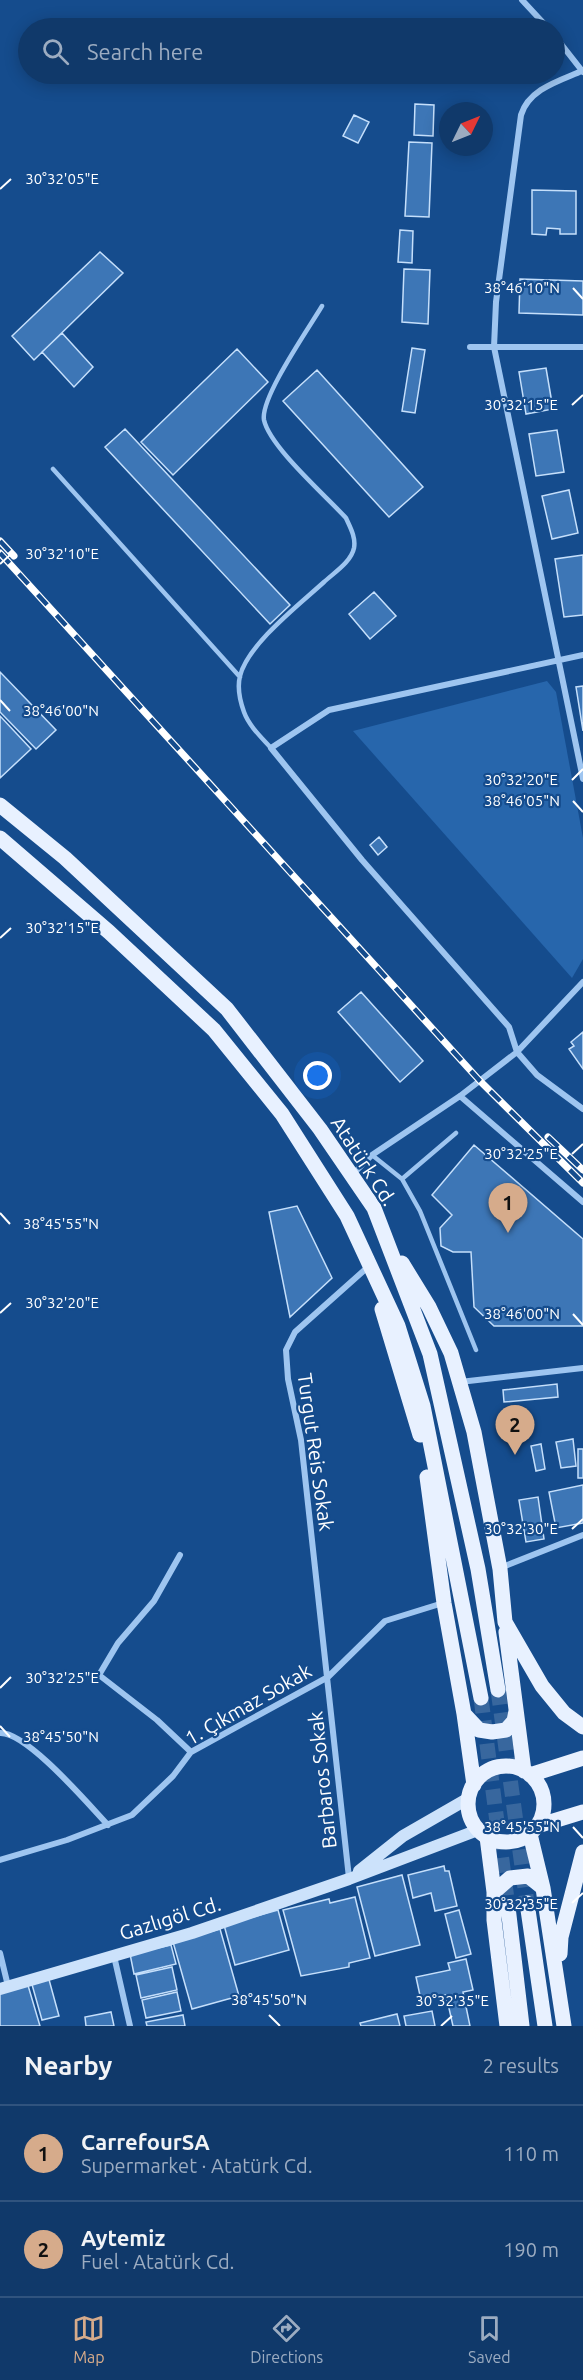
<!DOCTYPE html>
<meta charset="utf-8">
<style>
:root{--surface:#10396a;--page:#194070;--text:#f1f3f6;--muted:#9cacc1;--line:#30537e;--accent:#d6ab8b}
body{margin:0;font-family:Ubuntu,sans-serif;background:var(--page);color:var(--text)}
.compass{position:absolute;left:439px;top:102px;width:54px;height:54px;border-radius:50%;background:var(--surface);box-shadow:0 3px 15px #0003;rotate:47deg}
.you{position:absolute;left:318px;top:1076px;width:21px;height:21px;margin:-15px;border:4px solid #fff;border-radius:50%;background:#1a73e8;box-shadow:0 0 0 9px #1a73e833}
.badge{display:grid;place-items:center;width:39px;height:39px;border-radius:50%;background:var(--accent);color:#111;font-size:20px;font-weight:700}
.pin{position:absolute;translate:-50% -50px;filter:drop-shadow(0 2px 3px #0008)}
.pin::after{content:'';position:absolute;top:32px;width:21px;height:18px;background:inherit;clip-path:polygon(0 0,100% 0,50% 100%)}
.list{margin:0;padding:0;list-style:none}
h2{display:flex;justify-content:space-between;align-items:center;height:78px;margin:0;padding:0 24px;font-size:26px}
h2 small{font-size:20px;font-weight:400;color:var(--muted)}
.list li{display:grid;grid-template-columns:39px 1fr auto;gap:18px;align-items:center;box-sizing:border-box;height:96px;padding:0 24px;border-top:2px solid var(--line)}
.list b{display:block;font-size:22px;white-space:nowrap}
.list p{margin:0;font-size:20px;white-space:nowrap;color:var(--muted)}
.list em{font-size:20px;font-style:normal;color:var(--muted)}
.icon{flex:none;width:33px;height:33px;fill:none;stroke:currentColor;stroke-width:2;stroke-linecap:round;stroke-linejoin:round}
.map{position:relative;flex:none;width:583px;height:2026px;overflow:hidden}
.search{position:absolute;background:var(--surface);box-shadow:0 3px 15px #0003;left:18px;right:18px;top:18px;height:66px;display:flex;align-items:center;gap:15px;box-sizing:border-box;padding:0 21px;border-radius:33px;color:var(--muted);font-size:22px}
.sheet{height:270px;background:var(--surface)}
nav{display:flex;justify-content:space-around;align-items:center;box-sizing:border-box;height:84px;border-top:2px solid var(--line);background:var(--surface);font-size:16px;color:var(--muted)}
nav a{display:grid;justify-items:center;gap:3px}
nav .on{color:var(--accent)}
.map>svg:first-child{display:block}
.green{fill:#2766ac}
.building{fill:#3d76b6;stroke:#c5dffb;stroke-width:1.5}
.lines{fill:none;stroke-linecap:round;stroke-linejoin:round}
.primary-tunnel{stroke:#38679e;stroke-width:15;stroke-dasharray:15 8;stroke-linecap:butt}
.lane{stroke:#9ec5f0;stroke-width:4.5}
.street{stroke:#9ec5f0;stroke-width:6}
.secondary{stroke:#cce2fb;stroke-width:12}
.primary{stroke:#e8f1ff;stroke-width:15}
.rail-casing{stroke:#fff;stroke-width:7}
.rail{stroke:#154c8d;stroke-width:4.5;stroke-dasharray:14;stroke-linecap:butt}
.ticks{fill:none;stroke:#fff;stroke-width:2}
.labels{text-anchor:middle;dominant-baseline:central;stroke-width:4.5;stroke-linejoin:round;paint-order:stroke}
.street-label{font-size:20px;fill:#fff;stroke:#154c8d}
.ticks-label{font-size:15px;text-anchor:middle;fill:#fff;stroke:#154c8d;stroke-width:4.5;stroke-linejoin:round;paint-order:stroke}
</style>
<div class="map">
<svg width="583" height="2026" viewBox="0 0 583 2026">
<rect width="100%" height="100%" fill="#154c8d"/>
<path class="green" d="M547 681 556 692 583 838V959L572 978 353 731Z"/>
<path class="building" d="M415 104 434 105 433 136 414 135Z
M354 115 369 122 358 143 343 136Z
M409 142 432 143 429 217 405 216Z
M532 190 576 191V234H560V229L547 228 546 235 532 234Z
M400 230 413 231 412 263 398 262Z
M100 252 123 273 34 360 12 336Z
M404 269 430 270 428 324 402 322Z
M520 279 583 281V315L519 313Z
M62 333 93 367 74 387 42 352Z
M412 348 425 350 415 413 402 411Z
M237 349 268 382 173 475 141 442Z
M546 368 553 409 526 414 519 372Z
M317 370 423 487 389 517 283 401Z
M125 429 290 605 270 624 105 447Z
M557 430 564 472 536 476 529 434Z
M569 490 578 533 552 539 542 496Z
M583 555V615L564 617 555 559Z
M374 592 396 616 370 639 349 614Z
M0 672 56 730 36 749 0 712Z
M583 686V731L576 687Z
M0 716 31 749 0 778Z
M379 837 387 847 378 855 370 845Z
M361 992 423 1061 400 1082 338 1012Z
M583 1032V1069L569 1049 574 1046 571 1042Z
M474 1145 583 1239V1326H494L474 1307 471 1252H453L441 1246 440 1228 452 1215 432 1195Z
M297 1206 332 1278 290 1317 269 1212Z
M557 1384 558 1397 504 1402 503 1390Z
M573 1439 576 1466 561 1468 556 1442Z
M541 1444 545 1469 536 1471 531 1446Z
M578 1449H583V1478H578Z
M583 1485V1523L556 1528 549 1492Z
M538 1497 544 1539 526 1542 519 1500Z
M444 1866 445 1871H449L457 1906 435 1911 431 1893 413 1898 408 1875Z
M402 1875 420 1945 375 1956 357 1887Z
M355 1897 370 1958 349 1963V1967L301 1976 283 1910 329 1899 330 1903Z
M278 1910 289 1950 235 1965 224 1925Z
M459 1910 471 1954 456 1958 445 1914Z
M220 1929 239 1996 192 2009 173 1942Z
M171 1945 176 1964 134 1974 130 1954Z
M466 1959 473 1990 463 1992 470 2026H453L446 1995 421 2000 416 1977 450 1970 448 1963Z
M172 1967 177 1990 141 1998 136 1975Z
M48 1976 59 2016 42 2020 31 1981Z
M27 1982 40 2026H0V1990Z
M177 1992 181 2011 146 2018 142 2000Z
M432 2011 435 2026H406L404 2016Z
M111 2012 114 2026H86L85 2017Z
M397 2014 400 2026H361L360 2023Z
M183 2015 185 2026H147L146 2022Z"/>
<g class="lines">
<path class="primary-tunnel" d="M498 1690 527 1903
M481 1698 508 1907"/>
<path class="lane" d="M53 469 240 677
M271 748C262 738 249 726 244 712 240 701 237 688 240 676 248 644 300 604 324 582 335 572 351 562 354 548 356 537 350 527 346 518 325 495 270 447 264 420 260 398 309 328 322 306
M372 1155 402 1179 420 1211 476 1350
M402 1179 456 1133"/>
<path class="street" d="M522 0 548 28
M554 35 583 72
M582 71C559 81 529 89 521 115L496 302 494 347 583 779
M470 347H583
M583 982 517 1052 537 1075 583 1109
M460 1096 583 1202
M353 1174 372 1155 460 1096 517 1052 509 1027 362 860 271 748 329 710 583 655
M460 1382 583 1368
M180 1555 154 1601 118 1643 99 1675 157 1720 191 1752
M500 1568 583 1535
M0 1733C27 1732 88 1804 108 1825
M0 1860 67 1840 132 1815 173 1776 191 1752 328 1677 385 1621 443 1603
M349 1878 301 1440 288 1379 286 1350 295 1332 369 1266
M0 1953 8 1986
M114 1956 130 2026"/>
<path class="secondary" d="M359 1871 403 1836 469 1798
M0 1989 192 1933 349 1879 478 1830"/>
<path class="primary" d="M0 805 65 858 227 1009 320 1129 374 1208 430 1354 478 1569 498 1690
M0 838 109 932 214 1030 282 1114 347 1216 398 1326 423 1406 481 1698
M402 1263 429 1307 451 1353 474 1432 500 1569 505 1622 542 1686 564 1713 583 1727
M382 1309 420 1435
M427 1477 444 1603 464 1714 474 1785
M506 1632 524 1771
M464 1714 479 1730 492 1732 506 1730 514 1721 516 1711
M468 1804a38 38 0 1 1 76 0a38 38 0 1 1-76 0Z
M530 1775 583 1758
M537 1826 583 1812
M530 1834 543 1888 564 2026
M487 1837 494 1892V1920L507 2026
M494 1892 510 1878 528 1876 543 1888
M527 1903 545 2026
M508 1907 522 2026
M560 1954 561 1937 583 1852"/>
<defs>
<path id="rail" d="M0 541 14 556
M0 553 480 1081 583 1183
M548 1137 583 1170"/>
</defs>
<use href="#rail" class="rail-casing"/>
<use href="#rail" class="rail"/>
</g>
<path class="ticks" d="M0 189 11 179M573 288 583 299M572 405 583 395M0 564 11 554M0 700 10 711M572 780 583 769M573 801 583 812M0 938 11 928M572 1154 583 1144M0 1213 10 1224M0 1313 11 1303M573 1314 583 1325M572 1529 583 1519M0 1688 11 1677M0 1726 10 1737M573 1827 583 1838M572 1903 583 1893M269 2015 280 2026M441 2026 452 2016"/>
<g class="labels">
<g class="street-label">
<text transform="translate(364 1161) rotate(57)">Atatürk Cd.</text>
<text transform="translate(316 1452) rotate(82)">Turgut Reis Sokak</text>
<text transform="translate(248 1704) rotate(-30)">1. Çıkmaz Sokak</text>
<text transform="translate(322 1780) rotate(-96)">Barbaros Sokak</text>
<text transform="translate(170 1918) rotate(-17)">Gazlıgöl Cd.</text>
</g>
</g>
<g class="ticks-label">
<text x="62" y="184">30°32'05"E</text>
<text x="522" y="293">38°46'10"N</text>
<text x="521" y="410">30°32'15"E</text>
<text x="62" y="559">30°32'10"E</text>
<text x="61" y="716">38°46'00"N</text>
<text x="521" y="785">30°32'20"E</text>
<text x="522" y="806">38°46'05"N</text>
<text x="62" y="933">30°32'15"E</text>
<text x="521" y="1159">30°32'25"E</text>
<text x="61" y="1229">38°45'55"N</text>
<text x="62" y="1308">30°32'20"E</text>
<text x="522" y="1319">38°46'00"N</text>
<text x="521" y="1534">30°32'30"E</text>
<text x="62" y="1683">30°32'25"E</text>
<text x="61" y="1742">38°45'50"N</text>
<text x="522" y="1832">38°45'55"N</text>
<text x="521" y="1909">30°32'35"E</text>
<text x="269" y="2005">38°45'50"N</text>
<text x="452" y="2006">30°32'35"E</text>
</g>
</svg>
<svg class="compass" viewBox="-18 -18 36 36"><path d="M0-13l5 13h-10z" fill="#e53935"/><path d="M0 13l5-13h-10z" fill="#9cacc1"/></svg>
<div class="you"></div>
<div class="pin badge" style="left:508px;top:1233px">1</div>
<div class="pin badge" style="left:515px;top:1455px">2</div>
<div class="search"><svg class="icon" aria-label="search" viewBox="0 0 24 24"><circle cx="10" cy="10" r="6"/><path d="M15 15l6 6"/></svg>Search here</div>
</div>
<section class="sheet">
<h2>Nearby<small>2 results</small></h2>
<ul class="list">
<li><span class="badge">1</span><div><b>CarrefourSA</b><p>Supermarket · Atatürk Cd.</p></div><em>110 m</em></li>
<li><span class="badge">2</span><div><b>Aytemiz</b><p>Fuel · Atatürk Cd.</p></div><em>190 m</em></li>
</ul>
</section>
<nav>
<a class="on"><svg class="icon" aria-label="map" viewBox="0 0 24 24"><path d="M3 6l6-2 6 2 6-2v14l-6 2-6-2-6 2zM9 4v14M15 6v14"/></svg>Map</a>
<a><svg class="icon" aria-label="directions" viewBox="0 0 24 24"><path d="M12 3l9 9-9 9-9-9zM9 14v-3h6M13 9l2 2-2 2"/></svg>Directions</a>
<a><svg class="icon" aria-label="saved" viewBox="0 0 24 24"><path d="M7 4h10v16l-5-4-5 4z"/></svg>Saved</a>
</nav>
